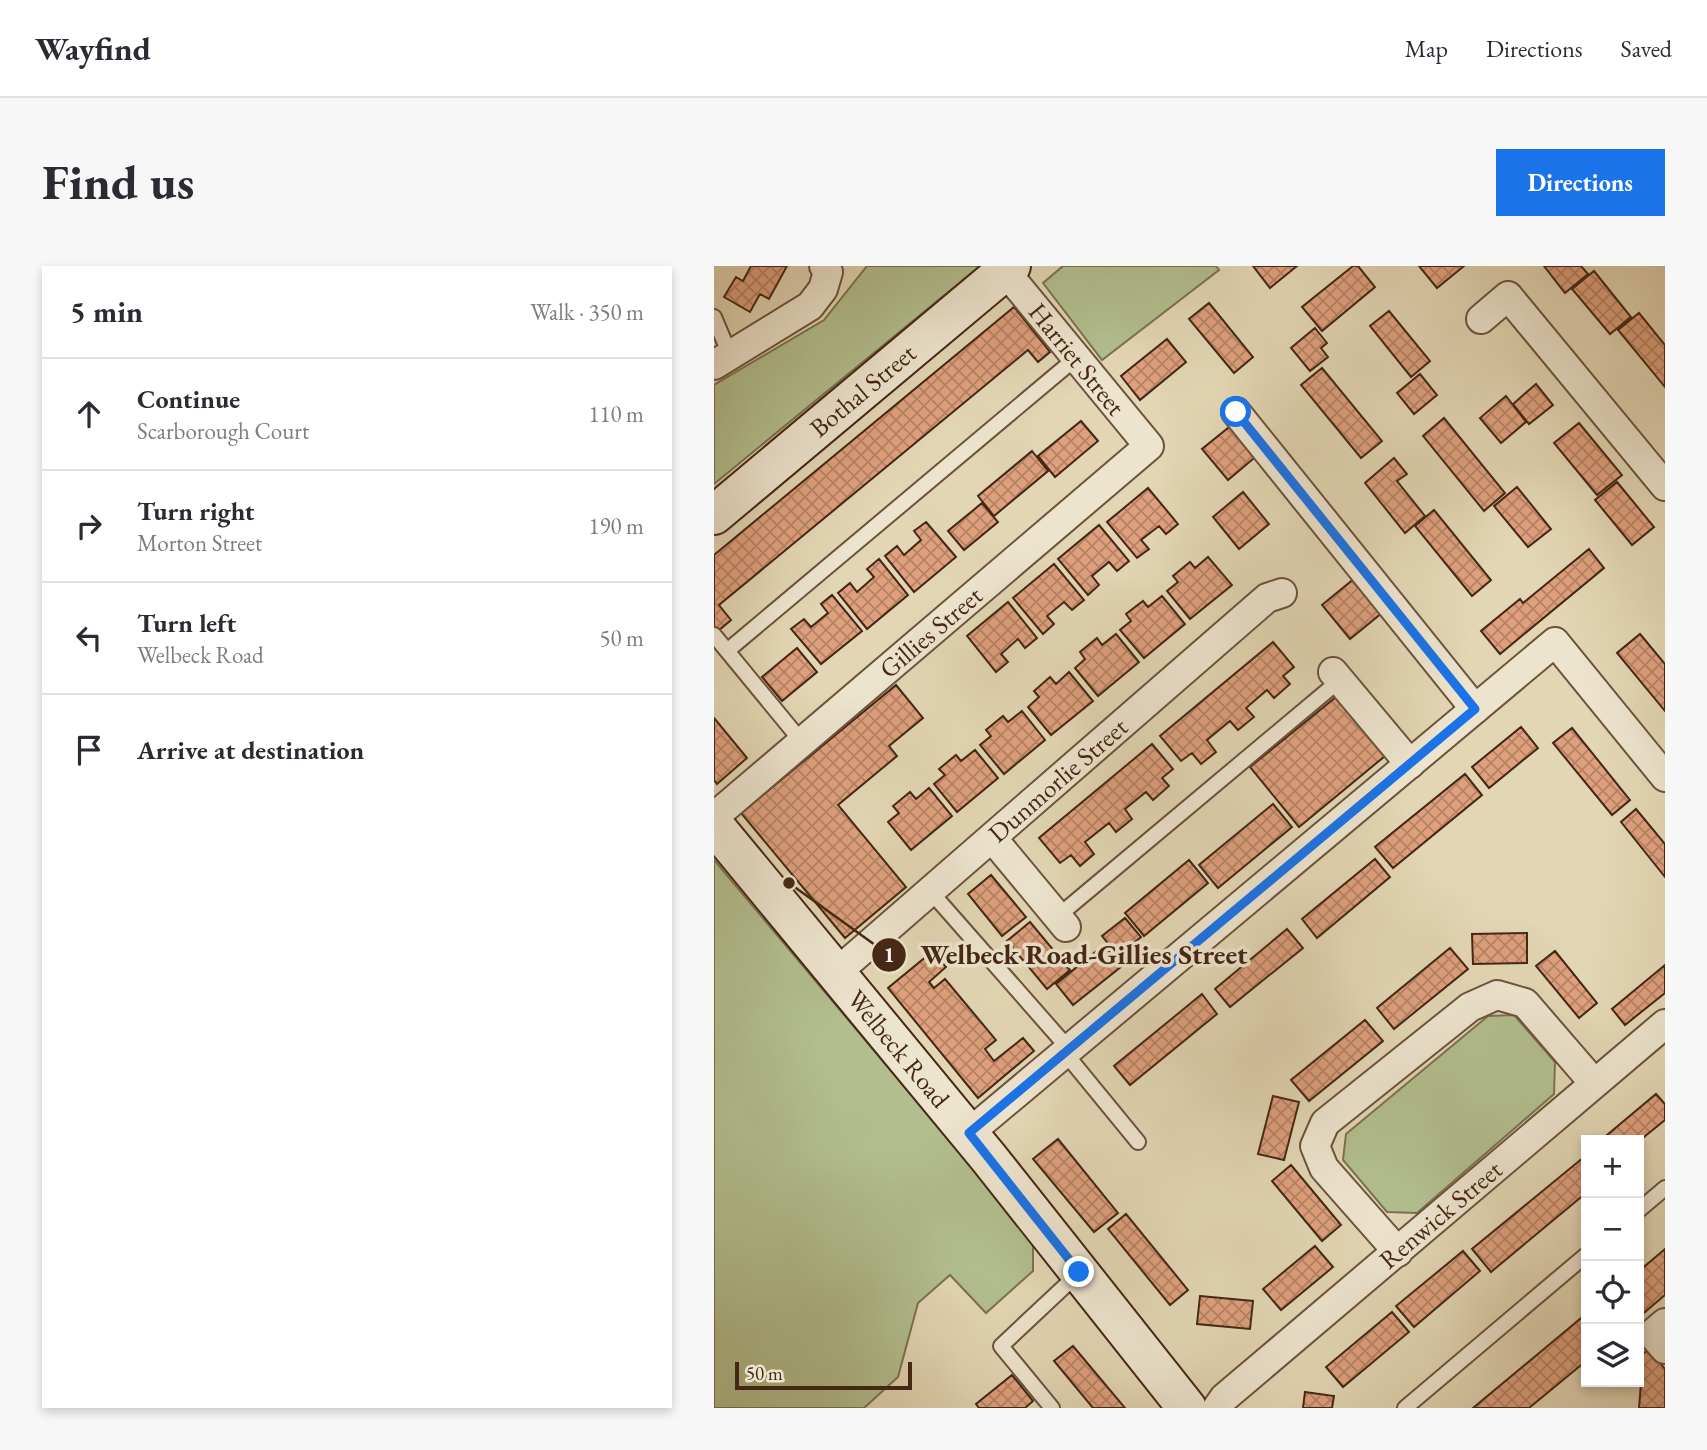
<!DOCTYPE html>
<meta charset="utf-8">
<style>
:root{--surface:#fff;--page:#f7f7f7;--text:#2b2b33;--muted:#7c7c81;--line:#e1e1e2;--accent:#1a73e8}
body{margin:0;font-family:"EB Garamond",serif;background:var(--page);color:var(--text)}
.controls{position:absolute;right:21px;bottom:21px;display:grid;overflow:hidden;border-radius:0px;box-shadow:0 4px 10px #0003}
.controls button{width:63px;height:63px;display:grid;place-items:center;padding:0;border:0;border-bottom:2px solid var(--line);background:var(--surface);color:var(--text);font:35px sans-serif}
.scale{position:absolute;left:21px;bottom:18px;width:177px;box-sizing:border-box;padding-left:7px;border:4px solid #442714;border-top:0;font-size:19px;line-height:24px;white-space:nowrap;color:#442714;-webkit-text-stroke:5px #ede4ce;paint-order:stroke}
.stop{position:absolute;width:21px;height:21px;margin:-16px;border:5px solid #1a73e8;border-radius:50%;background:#fff}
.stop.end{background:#1a73e8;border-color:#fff;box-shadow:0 2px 7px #0008}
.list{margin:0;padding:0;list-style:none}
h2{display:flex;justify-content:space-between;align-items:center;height:91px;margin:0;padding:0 28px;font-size:30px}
h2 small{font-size:23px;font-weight:400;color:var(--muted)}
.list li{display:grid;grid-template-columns:46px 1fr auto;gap:21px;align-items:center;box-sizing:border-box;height:112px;padding:0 28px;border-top:2px solid var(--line)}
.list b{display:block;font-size:26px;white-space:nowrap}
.list p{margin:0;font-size:23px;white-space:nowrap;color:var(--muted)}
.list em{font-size:23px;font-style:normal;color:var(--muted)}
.icon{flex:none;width:38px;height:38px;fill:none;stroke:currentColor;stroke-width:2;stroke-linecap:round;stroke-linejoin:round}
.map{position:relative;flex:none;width:951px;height:1142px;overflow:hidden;border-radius:0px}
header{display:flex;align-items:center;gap:42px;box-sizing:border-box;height:98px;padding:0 35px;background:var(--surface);border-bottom:2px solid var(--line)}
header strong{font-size:33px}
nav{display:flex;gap:38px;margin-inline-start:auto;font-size:24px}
.intro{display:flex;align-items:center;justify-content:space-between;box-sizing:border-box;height:168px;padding:0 42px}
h1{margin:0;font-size:49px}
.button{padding:18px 32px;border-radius:0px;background:var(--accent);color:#fff;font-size:24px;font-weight:700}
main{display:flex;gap:42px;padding:0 42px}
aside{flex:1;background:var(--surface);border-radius:0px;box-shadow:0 4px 10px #0003}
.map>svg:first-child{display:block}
.green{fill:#b2be8e;stroke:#7b7251;stroke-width:2}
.building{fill:url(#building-cross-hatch);stroke:#442714;stroke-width:2}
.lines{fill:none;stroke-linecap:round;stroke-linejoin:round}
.service-casing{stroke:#6c533c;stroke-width:18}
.minor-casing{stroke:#6c533c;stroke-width:32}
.secondary-casing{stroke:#442714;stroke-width:42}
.service{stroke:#ede4ce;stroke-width:14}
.minor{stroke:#ede4ce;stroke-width:28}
.secondary{stroke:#ede4ce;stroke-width:38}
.route{stroke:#1a73e8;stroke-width:9}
.labels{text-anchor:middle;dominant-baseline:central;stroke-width:7;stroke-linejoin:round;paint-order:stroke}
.street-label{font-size:26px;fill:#442714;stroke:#ede4ce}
.leader{fill:none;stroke:#442714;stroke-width:2.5}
.callout-dot{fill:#442714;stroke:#ede4ce;stroke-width:2.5}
.mark-label{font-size:21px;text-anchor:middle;font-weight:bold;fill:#fff}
.callout-label{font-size:28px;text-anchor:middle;font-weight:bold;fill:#442714;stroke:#ede4ce;stroke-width:7;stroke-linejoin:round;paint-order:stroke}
</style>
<header>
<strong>Wayfind</strong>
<nav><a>Map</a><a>Directions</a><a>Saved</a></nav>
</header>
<div class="intro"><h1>Find us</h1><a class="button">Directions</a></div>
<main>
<aside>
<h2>5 min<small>Walk · 350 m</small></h2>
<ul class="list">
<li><svg class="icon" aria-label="ahead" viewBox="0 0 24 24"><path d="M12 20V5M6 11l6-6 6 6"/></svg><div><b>Continue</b><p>Scarborough Court</p></div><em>110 m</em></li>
<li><svg class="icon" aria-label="right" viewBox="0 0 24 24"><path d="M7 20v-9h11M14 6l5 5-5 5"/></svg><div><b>Turn right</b><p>Morton Street</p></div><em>190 m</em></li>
<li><svg class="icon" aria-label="left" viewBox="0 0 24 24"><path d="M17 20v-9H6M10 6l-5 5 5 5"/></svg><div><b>Turn left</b><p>Welbeck Road</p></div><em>50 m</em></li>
<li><svg class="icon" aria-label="arrive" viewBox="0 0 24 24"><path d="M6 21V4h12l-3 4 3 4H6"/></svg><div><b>Arrive at destination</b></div></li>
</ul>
</aside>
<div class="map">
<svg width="951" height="1142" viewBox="0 0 951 1142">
<defs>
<pattern id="building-cross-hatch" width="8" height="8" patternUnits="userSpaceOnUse" patternTransform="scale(1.75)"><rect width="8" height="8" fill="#dea07d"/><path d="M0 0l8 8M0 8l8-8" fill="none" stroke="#b68265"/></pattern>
</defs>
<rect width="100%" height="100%" fill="#e3d6b4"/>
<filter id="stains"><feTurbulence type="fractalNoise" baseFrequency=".00286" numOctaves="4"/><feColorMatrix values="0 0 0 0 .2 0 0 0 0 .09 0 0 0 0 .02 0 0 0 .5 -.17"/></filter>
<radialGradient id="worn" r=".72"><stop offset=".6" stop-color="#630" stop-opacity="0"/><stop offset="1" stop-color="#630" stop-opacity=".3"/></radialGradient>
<path class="green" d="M153 0H266L0 218V119L110 54Z
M349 0H502L505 4 388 94 329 17Z
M0 594 319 974V1005L272 1047 236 1009 204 1037 184 1111 150 1142H0Z
M800 749 841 796 840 828 703 947 673 946 629 894 632 868 774 750Z"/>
<path class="building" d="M37 0H73L55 33 46 28 36 46 10 31 22 11 29 15Z
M539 0H583L556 22Z
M639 0H644L661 21 608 65 588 41Z
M705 0H750L723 22Z
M830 0H867L874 8 851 27Z
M880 5 917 51 896 68 858 23Z
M495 37 539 91 520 107 475 53Z
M300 41 336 86 324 96 314 84 5 339 17 354 4 365 0 360V289Z
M675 45 716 95 697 111 656 60Z
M925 47 951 79V121L904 64Z
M601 62 613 77 607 82 614 91 596 105 577 82Z
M453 73 472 96 426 134 407 110Z
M608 102 668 175 647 192 587 119Z
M706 108 723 129 700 148 683 127Z
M822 118 839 139 815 158 799 138Z
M792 130 812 156 787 177 766 152Z
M730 152 791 227 770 245 709 170Z
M367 155 384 175 341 211 324 190Z
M865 157 908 209 883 229 840 177Z
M519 158 545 188 514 214 488 183Z
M318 185 334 205 280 250 264 230Z
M680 192 693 208 683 215 711 250 691 267 651 217Z
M903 216 940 261 918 279 881 234Z
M803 221 837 263 814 281 780 240Z
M434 222 464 258 452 268 445 260 427 274 435 283 423 292 393 256Z
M529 226 555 258 525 283 499 251Z
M268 237 284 256 250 284 234 265Z
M720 244 777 314 758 330 701 260Z
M212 256 242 291 200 326 171 290 183 280 190 289 207 274 200 265Z
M385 259 415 295 403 305 395 296 378 310 385 319 374 329 344 293Z
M875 283 890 302 786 388 767 365 806 333 809 337Z
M494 291 518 319 476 353 453 325 464 316 459 310 476 296 481 302Z
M165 293 194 329 153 363 124 327 136 317 143 326 160 311 153 303Z
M340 298 370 334 358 344 350 336 333 350 340 358 329 368 299 332Z
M641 312 669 346 636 373 608 339Z
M118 329 148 365 107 398 77 363 90 353 97 361 114 347 107 338Z
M448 330 471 358 430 392 406 364 417 355 412 348 429 335 434 341Z
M294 336 323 372 311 382 304 373 287 388 294 396 282 406 253 370Z
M402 368 425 396 384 430 361 402 371 393 366 386 383 372 388 379Z
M926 368 951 398V445L903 387Z
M559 376 580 401 569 410 576 418 560 432 553 424 532 442 540 451 524 464 516 455 493 474 502 486 487 498 478 487 467 495 446 470Z
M83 382 103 406 68 435 48 411Z
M355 406 379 435 337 469 314 441 325 431 320 425 336 411 342 418Z
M182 419 209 452 175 480 183 490 124 539 192 621 131 672 27 547Z
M622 431 671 490 585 561 536 501Z
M308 445 331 474 290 508 266 479 277 470 272 464 289 450 294 456Z
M0 452 33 492 3 518 0 514Z
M807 461 824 482 775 522 758 501Z
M858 462 916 534 898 549 839 477Z
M438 478 459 503 448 512 455 520 439 534 432 526 411 543 418 553 402 566 395 557 371 576 380 588 366 600 357 589 346 597 325 572Z
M261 484 284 512 243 546 220 518 231 509 225 503 242 489 247 495Z
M751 508 768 529 679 602 661 581Z
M215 522 238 550 197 584 174 556 185 547 179 540 196 526 202 533Z
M559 538 578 561 504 622 485 599Z
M922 543 951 578V611L907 556Z
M661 593 676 611 603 672 588 653Z
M475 594 494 617 430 670 411 647Z
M277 609 312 651 288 670 254 628Z
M411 652 427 671 404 690 388 670Z
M316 656 356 704 333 723 293 675Z
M573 663 589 682 516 741 501 723Z
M813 667V697L759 698 758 668Z
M390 679 408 700 359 739 342 718Z
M736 682 754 703 680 763 663 742Z
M219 685 232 701 215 716 220 722 231 713 282 774 271 783 280 795 309 772 320 785 264 832 174 722Z
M841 685 883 737 865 752 822 700Z
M951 699V727L911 759 898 743Z
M488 728 503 748 416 819 400 800Z
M651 754 669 775 595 835 577 814Z
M942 828 951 838V854L925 875 887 874Z
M559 830 585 836 570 894 544 888Z
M344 873 404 947 380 966 319 893Z
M870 891 872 927 777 1006 758 983Z
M577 899 627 959 608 975 558 915Z
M412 948 474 1024 456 1039 394 963Z
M601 980 619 1001 567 1044 549 1023Z
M951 983V1029L925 1051V1005Z
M749 985 766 1005 700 1061 682 1040Z
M486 1030 539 1035 536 1063 483 1058Z
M678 1046 695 1066 629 1121 612 1101Z
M872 1048V1095L815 1142H759Z
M359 1080 411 1142H379L340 1095Z
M935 1083 951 1103V1142H925L927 1117 925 1091Z
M298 1109 319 1135 311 1142H265L262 1138Z
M591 1126 620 1130 618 1142H589Z"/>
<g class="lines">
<defs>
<path id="service" d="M0 51 16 89
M0 369 88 476
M13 385 362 92
M217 626 355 783
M343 651 626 414
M351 787 424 876
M925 944 951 922
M338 1142 287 1080 352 1019
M691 1142 872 989"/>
<g id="minor">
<path d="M767 53 794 30 951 220"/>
<path d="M0 99 96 40 109 23 114 6 110 0"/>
<path d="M522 146 761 443"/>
<path d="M619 406 696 498"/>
<path id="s1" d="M0 551 435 180 291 5"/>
<path d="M279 573 352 661"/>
<path id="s2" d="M122 707 553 332 568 327"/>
<path d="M255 867 841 376 951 511"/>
<path d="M684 986 610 902 601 880 611 857 756 741 783 729 811 737 880 817"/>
<path d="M951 1057 938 1068 951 1083"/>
<path id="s3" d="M503 1142 510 1132 951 758"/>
</g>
<g id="secondary">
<path id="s4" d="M0 249 297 0"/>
<path id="s5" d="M0 559 274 891 473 1142"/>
</g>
</defs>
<use href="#service" class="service-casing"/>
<use href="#minor" class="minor-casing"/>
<use href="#secondary" class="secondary-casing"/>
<use href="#service" class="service"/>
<use href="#minor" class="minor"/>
<use href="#secondary" class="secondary"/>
</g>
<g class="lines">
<path class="route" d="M365 1006 255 867 761 443 522 146"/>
</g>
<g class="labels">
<g class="street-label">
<text transform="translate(363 93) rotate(51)">Harriet Street</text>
<text stroke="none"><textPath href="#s4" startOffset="194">Bothal Street</textPath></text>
<text stroke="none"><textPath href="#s1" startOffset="285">Gillies Street</textPath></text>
<text stroke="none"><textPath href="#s2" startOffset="294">Dunmorlie Street</textPath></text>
<text stroke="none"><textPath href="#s5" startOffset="290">Welbeck Road</textPath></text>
<text stroke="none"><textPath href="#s3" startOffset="296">Renwick Street</textPath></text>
</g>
</g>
<path class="leader" d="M75 617L175 689"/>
<g class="callout-dot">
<circle cx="75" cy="617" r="7"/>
<circle cx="175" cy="689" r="18"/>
</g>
<g class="mark-label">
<text x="175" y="696">1</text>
</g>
<g class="callout-label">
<text x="370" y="698">Welbeck Road-Gillies Street</text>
</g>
<rect width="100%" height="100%" filter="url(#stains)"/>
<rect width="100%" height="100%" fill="url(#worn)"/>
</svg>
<div class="controls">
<button>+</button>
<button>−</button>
<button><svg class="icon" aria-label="locate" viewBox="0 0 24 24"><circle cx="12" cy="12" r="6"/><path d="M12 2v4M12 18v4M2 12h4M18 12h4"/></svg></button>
<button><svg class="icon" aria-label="layers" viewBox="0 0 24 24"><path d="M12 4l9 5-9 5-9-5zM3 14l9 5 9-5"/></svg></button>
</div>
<div class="scale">50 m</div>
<div class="stop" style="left:522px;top:146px"></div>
<div class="stop end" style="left:365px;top:1006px"></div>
</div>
</main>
